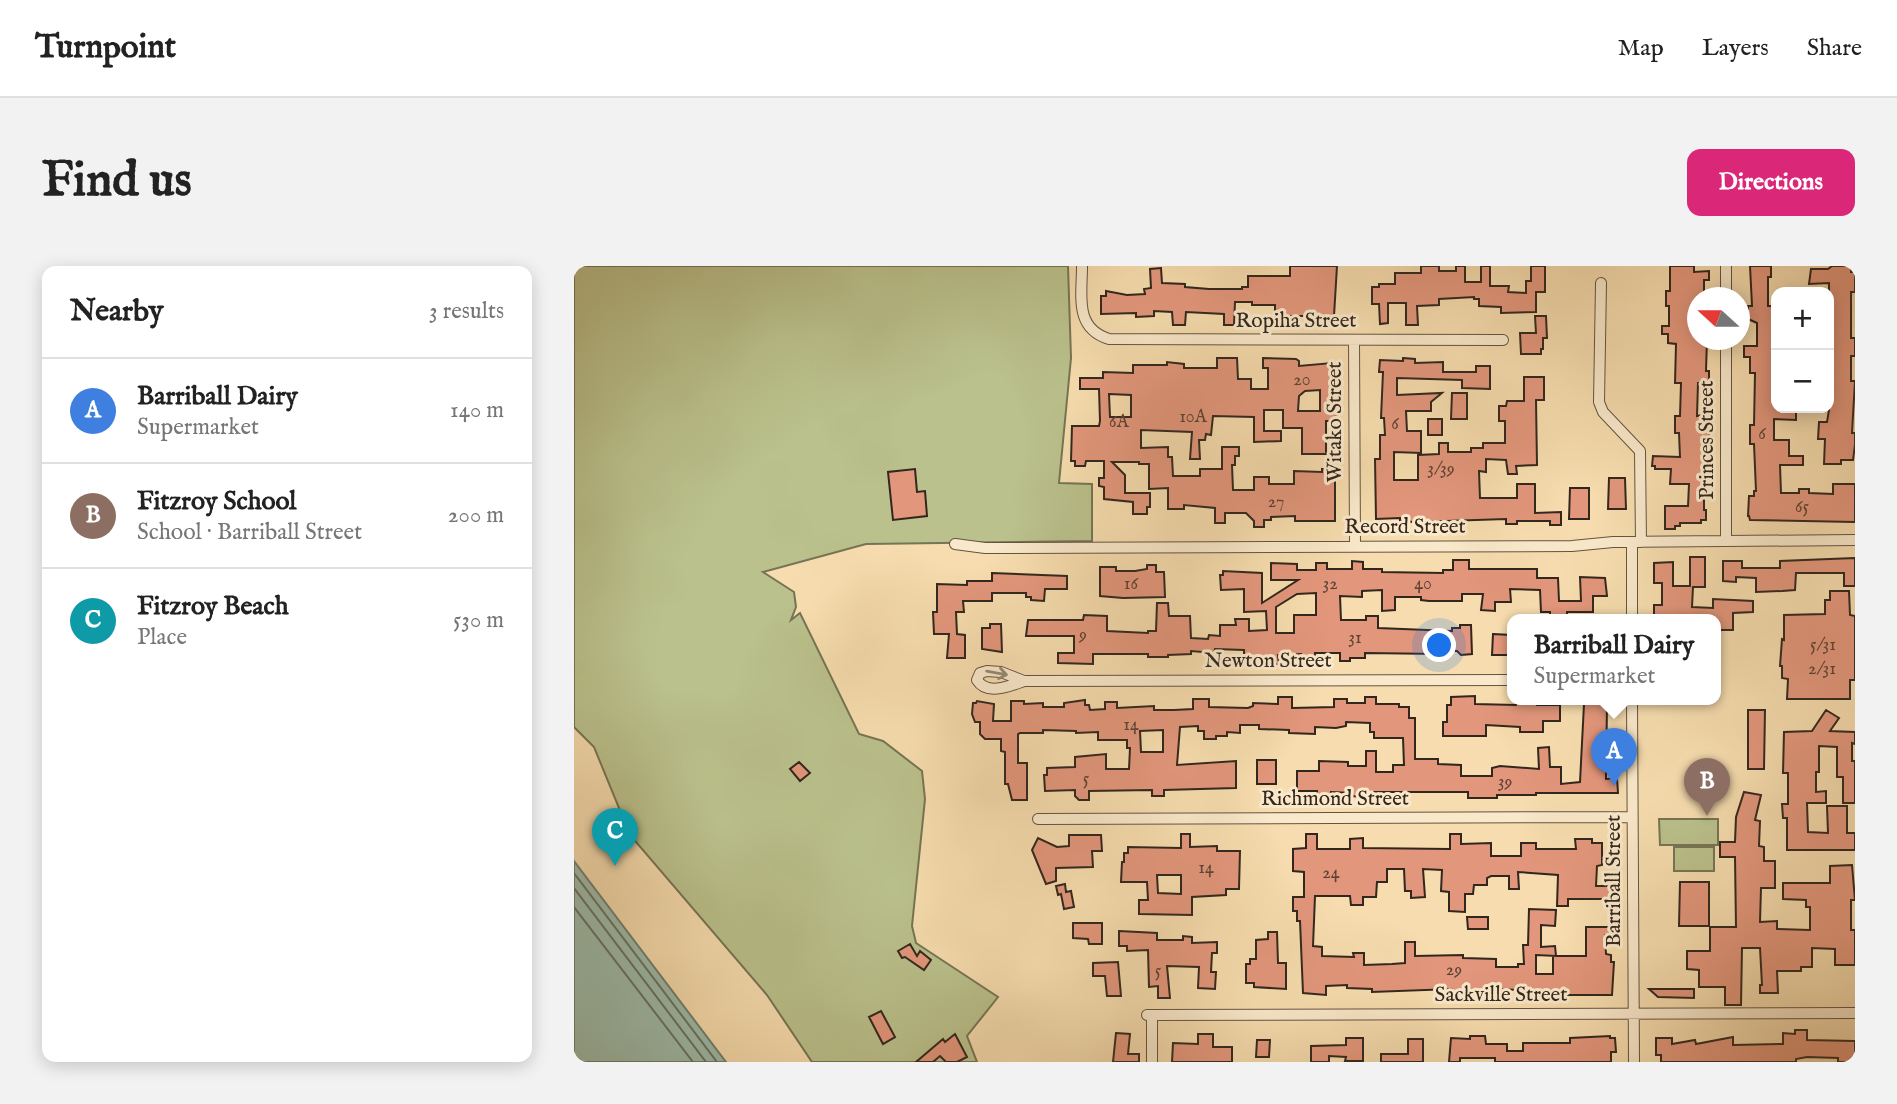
<!DOCTYPE html>
<meta charset="utf-8">
<style>
:root{--surface:#fff;--page:#f2f2f2;--text:#222;--muted:#767676;--line:#e0e0e0;--accent:#db2777}
body{margin:0;font-family:"IM FELL English",serif;background:var(--page);color:var(--text)}
.controls{position:absolute;right:21px;top:21px;display:grid;overflow:hidden;border-radius:14px;box-shadow:0 4px 18px #0003}
.controls button{width:63px;height:63px;display:grid;place-items:center;padding:0;border:0;border-bottom:2px solid var(--line);background:var(--surface);color:var(--text);font:35px sans-serif}
.compass{position:absolute;left:1113px;top:21px;width:63px;height:63px;border-radius:50%;background:var(--surface);box-shadow:0 4px 18px #0003;rotate:291deg}
.you{position:absolute;left:866px;top:380px;width:24px;height:24px;margin:-18px;border:5px solid #fff;border-radius:50%;background:#1a73e8;box-shadow:0 0 0 10px #1a73e833}
.badge{display:grid;place-items:center;width:46px;height:46px;border-radius:50%;background:var(--accent);color:#fff;font-size:23px;font-weight:700}
.pin{position:absolute;translate:-50% -58px;filter:drop-shadow(0 2px 4px #0008)}
.pin::after{content:'';position:absolute;top:37px;width:24px;height:21px;background:inherit;clip-path:polygon(0 0,100% 0,50% 100%)}
.popup{position:absolute;left:933px;top:348px;width:214px;height:91px;box-sizing:border-box;display:grid;place-content:center;border-radius:14px;background:var(--surface);filter:drop-shadow(0 2px 5px #0005);font-size:23px;white-space:nowrap;color:var(--muted)}
.popup b{font-size:26px;color:var(--text)}
.popup::after{content:'';position:absolute;left:50%;top:100%;margin-left:-14px;border:14px solid transparent;border-top-color:var(--surface)}
.list{margin:0;padding:0;list-style:none}
h2{display:flex;justify-content:space-between;align-items:center;height:91px;margin:0;padding:0 28px;font-size:30px}
h2 small{font-size:23px;font-weight:400;color:var(--muted)}
.list li{display:grid;grid-template-columns:46px 1fr auto;gap:21px;align-items:center;box-sizing:border-box;height:105px;padding:0 28px;border-top:2px solid var(--line)}
.list b{display:block;font-size:26px;white-space:nowrap}
.list p{margin:0;font-size:23px;white-space:nowrap;color:var(--muted)}
.list em{font-size:23px;font-style:normal;color:var(--muted)}
.map{position:relative;flex:none;width:1281px;height:796px;overflow:hidden;border-radius:14px}
header{display:flex;align-items:center;gap:42px;box-sizing:border-box;height:98px;padding:0 35px;background:var(--surface);border-bottom:2px solid var(--line)}
header strong{font-size:33px}
nav{display:flex;gap:38px;margin-inline-start:auto;font-size:24px}
.intro{display:flex;align-items:center;justify-content:space-between;box-sizing:border-box;height:168px;padding:0 42px}
h1{margin:0;font-size:49px}
.button{padding:18px 32px;border-radius:14px;background:var(--accent);color:#fff;font-size:24px;font-weight:700}
main{display:flex;gap:42px;padding:0 42px}
aside{flex:1;background:var(--surface);border-radius:14px;box-shadow:0 4px 18px #0003}
.map>svg:first-child{display:block}
.green{fill:#bac18c;stroke:#767455;stroke-width:2}
.water{fill:#9dbcaa;stroke:#728072;stroke-width:2}
.lines{fill:none;stroke-linecap:round;stroke-linejoin:round}
.shore{stroke:#687264;stroke-width:2}
.building{fill:#e2967b;stroke:#32271e;stroke-width:2;fill-rule:evenodd}
.minor-casing{stroke:#635442;stroke-width:12}
.minor{stroke:#f9e8ca;stroke-width:10}
.oneway{stroke:#968874}
.labels{text-anchor:middle;dominant-baseline:central;stroke-width:6;stroke-linejoin:round;paint-order:stroke}
.number-label{font-size:18px;fill:#5e4335}
.street-label{font-size:21px;fill:#32271e;stroke:#f9e8ca}
</style>
<header>
<strong>Turnpoint</strong>
<nav><a>Map</a><a>Layers</a><a>Share</a></nav>
</header>
<div class="intro"><h1>Find us</h1><a class="button">Directions</a></div>
<main>
<aside>
<h2>Nearby<small>3 results</small></h2>
<ul class="list">
<li><span class="badge" style="background:#3f7fe0">A</span><div><b>Barriball Dairy</b><p>Supermarket</p></div><em>140 m</em></li>
<li><span class="badge" style="background:#8d6e63">B</span><div><b>Fitzroy School</b><p>School · Barriball Street</p></div><em>200 m</em></li>
<li><span class="badge" style="background:#0f9aa8">C</span><div><b>Fitzroy Beach</b><p>Place</p></div><em>530 m</em></li>
</ul>
</aside>
<div class="map">
<svg width="1281" height="796" viewBox="0 0 1281 796">
<rect width="100%" height="100%" fill="#f6dcae"/>
<filter id="stains"><feTurbulence type="fractalNoise" baseFrequency=".00286" numOctaves="4"/><feColorMatrix values="0 0 0 0 .2 0 0 0 0 .09 0 0 0 0 .02 0 0 0 .5 -.17"/></filter>
<radialGradient id="worn" r=".72"><stop offset=".6" stop-color="#630" stop-opacity="0"/><stop offset="1" stop-color="#630" stop-opacity=".3"/></radialGradient>
<path class="green" d="M0 0H494L497 92 485 217 518 218V275L292 278 189 306 220 326 222 341 217 354 226 347 285 468 309 475 348 505 351 533 338 660 342 677 424 731 393 770 403 796H238L193 729 56 569 20 481 0 461Z
M1085 553H1144V579H1086Z
M1100 581H1140V605H1100Z"/>
<path class="water" d="M0 595 152 796H0Z"/>
<g class="lines">
<path class="shore" d="M0 607 143 796
M0 622 132 796
M0 641 119 796"/>
</g>
<path class="building" d="M716 0H763L760 50H701V39H678V36H661L660 59H650V48L612 46 611 59H599L598 46 580 45V50L562 51V47L527 48V30H532V25L553 29 571 28 570 23 577 22 576 3 587 2 588 17 611 18V21L635 23H668V21H674V10H716Z
M847 0H865V5H882V0H891V16H907V0H916V20H935L934 26 952 27V15H957V0H971V26H962V46L927 47V41L905 40V33H900V31L865 33V39L843 40 844 59H832V37H814V57L806 58 805 38H798V21H805V18H821V7H847Z
M1096 0H1120V6L1135 5V14H1130V32H1123V74H1133L1132 105H1135V117H1124L1123 150 1128 149V157H1135V200L1134 205H1129L1128 233H1130V244H1132V254H1127V257H1106V260H1101V263H1091V240H1114L1115 218H1096L1097 203H1081V200H1078L1079 190 1106 191 1105 167H1101V150H1106L1107 117H1101L1102 78 1094 77V68H1088V60H1095V40H1092V25H1096Z
M1176 0H1197V11H1194V40H1201L1199 114H1202V142H1222V154L1200 153V174H1215V190H1229V199H1206L1207 227H1225V223H1235V227L1259 228V218H1281V256L1176 254 1175 250H1174L1175 230H1180V225H1182L1180 178H1176V159H1180L1181 107H1176V91H1170V80H1183V57L1174 53V40H1178Z
M1258 0H1277V6H1281V26H1277V72H1281V90H1277V115H1281L1278 167H1281V179L1279 194H1267V198H1250L1251 173H1244L1245 156H1253L1255 144V17L1235 18 1237 3H1254Z
M961 50H972L973 72H969V83H967V88H947L946 67H962Z
M643 92H663L664 113H677V123H694V102H689V92L722 93 725 95V100L758 97 763 155H752V188H728V162H709V144H690V165H707V175L680 176V151L639 150 637 169 632 168 631 174H625L626 193H616L618 166 567 164V182L594 181V191H598L599 210H626V203H648V181H665V190H661V199H658L659 224H680V211H695V218H720V205L748 206V203H761V255H721V250L697 251V254H690V261H680V255L672 247H651V257H641V242L610 239V243H594V222L575 223V198H565V196H538L551 209V227H576V241H573V248H559V236L530 233V221L525 220V212H530V195H512L511 200H501V195H497L498 160H525L526 155 525 123H506V112H529V106L559 107V99H593V96L610 98V102H643ZM746 124V145H724L725 130 731 125ZM535 128 557 129V151H536Z
M829 92 841 93V97L869 96V106H902V100H916V123L888 122V114L823 112V129L868 127 857 136V145H832L833 165H847V187L820 186V214H844V189L865 188V177H874V186H897V182H909V177H931V155H925V140H932L933 135H950V111H970V134H962L963 199 942 200 943 208H934L932 194 912 193V206L905 205 906 232H943V218H961V247L987 246V259H976V255H943V258H932V253L841 256 826 255V252L802 253 801 193H806V169H811L810 152H807L809 106H805L806 94 829 95Z
M878 127H893V153H877Z
M854 153H868V169H854Z
M341 203 343 226 351 225 353 250 319 254 314 206Z
M1035 212H1051L1052 243H1034Z
M996 222H1015V253H995Z
M1116 291H1131V321H1119L1118 341 1139 342V333L1179 335V346L1159 347V364H1142V354H1080V339H1088V317H1080V297L1099 296V320H1116Z
M1281 292V320H1270V307H1222L1221 324 1208 325 1182 326V312L1162 311V316L1149 315V295H1168V302H1206V295Z
M879 294H895V303H963V312H984L985 335H1007L1006 311 1031 312 1033 330H1019V346H993V354H976V346H967L966 324 936 323 937 336H921V345L907 344 909 328H888V335H855L847 334V331H821V344L808 345V324L788 325V331L766 330 767 354H792V350H804V362L878 365V362H886V359H897L898 388 887 389 883 385H866V388L791 387V392H776V395H766V387H741V395H727V388L704 389 705 398 679 399V390H670V384L641 383 640 387 617 385V388L594 389V391H574V388H519V398L484 397V387H500V370H452L454 354H509L510 349 533 350V365L574 367V365H582L583 337H594L595 350H616L617 372 634 373 635 369 646 370V359H662L661 353H675V365L693 364 692 345 670 346V323L647 324 646 309H649V305L688 307V337L724 314H697V297L723 298V304H742V297H753V303H778V295L789 296V303H808V306L869 307V304H879ZM742 327V349H720V367H702V341L723 328Z
M573 299H582V306H590L591 331 549 332 526 330V301H542V305H561L573 303Z
M418 307 493 310V323H471L470 335 457 334V331H452V327H418V335H389L390 346H382L383 368 391 369V392H373L375 368H360L359 346H363V318L393 319V315H418Z
M1256 325H1275L1276 349 1281 350V414H1276V433H1213L1214 413 1208 412V400H1206L1208 373 1210 374V349L1251 348V334H1256Z
M416 358H427L428 386 408 383V362H416Z
M919 368 937 369 936 389H918Z
M901 430V438L942 439V434H963V439H986V455H969V466H946V461L912 459V470H869V456H873V439H877V431Z
M704 431H718V442L760 441V433H773V437H791V431H802V438H825V441H835V452H841V493H864V498L887 499V510H918V502L926 500 965 503 964 482 975 481 976 501H987V518L1006 516 1010 438H1033L1032 513 1043 512 1044 527H962V529H923V532H894V526H789V531L778 530V527L757 526V534H743V525H723V505H745V495L774 496V500H792V485H802V506H819V499H830L829 472H800V466H796V457L772 456V460L762 462 741 461V468L715 467V464L685 463V459H666V467L653 466V470H642V473H630V465H624V460L606 461 603 499 662 495V522L590 524V530H578V524L515 525V534H505L501 530V524L471 525 470 509H473V502L501 501V491L532 488V503H555L556 482H553V474H524V466L502 467V465L469 464V467H446L444 468V497H453V534H438L434 518H431V486L427 485V473H411L406 468V456H401L398 448 399 437H402L403 435 420 438 419 455H437V435H450V438L469 437V441H490V437L511 434V439H515L516 444 531 443V436H543V442L580 440V444H600L619 443V433H635V441L674 442 679 440V437L704 438ZM589 464V486H567L566 465Z
M1174 444H1191L1190 503H1174Z
M1252 444 1265 452 1256 465 1281 466V478L1278 477V495H1281V537H1269V511H1263V481L1245 480V506H1242V526L1252 525V537H1233L1234 566 1254 567 1253 540H1273V567H1281V584H1213V552H1209L1208 538H1214V507H1209L1210 466 1238 465Z
M683 494H702V518H683Z
M225 496 236 507 226 515 216 503Z
M1170 526 1187 529 1181 554 1186 555 1185 580 1190 581V595H1201V622H1187L1186 656 1203 655V663L1236 664V641H1232V634L1209 633V617H1256V600L1278 599 1281 634H1277V664H1281V699H1261V683L1238 682V701H1227V705H1203L1204 727H1186V719H1188L1186 682H1168L1167 739H1151V721H1125V704L1113 703V685H1136V661H1162L1161 591H1146V576H1161L1162 551Z
M607 568H616V581L643 580V585H666L665 623H652V629L618 631V649L565 648V634H574L573 616H547L548 596H550V587H554V581L607 582ZM583 609H607V628L584 627Z
M732 568H743V583H776V573L789 572V582L876 583V568H887V578L917 577V590H947V577H962V583H1002L1001 573H1018V577H1028V599L1023 600 1022 620H1036V633H994V640H983L984 609 944 606 945 623H935V610H917L913 612V619H900L899 628H891V646L875 645V626L867 625 868 604 849 603 851 631 837 632V625H831L830 603H813V616H803L802 631H789V639H777L776 630H741L739 680 748 681V690L780 691 779 687H790V699L818 698 831 697V676H841V690L889 689V692L922 693V701H944V698H950L949 679H954L955 643 982 644 981 660 967 659V681L981 680 982 690 962 689V708H979V690H1012V661H1035V669H1031L1032 688 1037 689V696H1040L1038 729H994V725L909 723V725H890V732L878 733V723L798 726V723L773 722V719L752 720V729L729 727 726 655H723V645H719V631H730V606L719 605V583L732 582Z
M495 569H527L528 585H518L519 601 482 602V615L472 618 458 584 464 572 483 581 495 580Z
M1106 616H1135V660H1105Z
M491 618 492 626 497 625 500 641 490 643 487 628 484 629 482 620Z
M893 651H914V663H894Z
M499 657H528V678H515L514 673 499 672Z
M545 665 583 667V674H609V670L618 671V677L643 676V687H638L637 706H642L641 723 624 722 625 701 593 700 596 732H584V720L575 721 574 684 553 685V680H545Z
M694 666H703L704 697H712V723L680 721V717H672V698H676V693H682V674L694 673Z
M336 678 343 690 346 685 357 694 350 704 331 691 328 692 324 685Z
M544 696 547 730H533L531 710H519V697Z
M1075 723H1120V732L1084 731Z
M307 745 321 771 309 778 295 751Z
M1221 764H1233V774L1281 775V796H1264V792L1233 791 1222 793V796H1087V789H1082V772H1098V778L1121 774 1122 778 1159 771V779L1209 778V767L1221 768Z
M542 767 556 768 554 788H565V796H539Z
M381 768 393 791 383 796H372L366 790 359 796H342L369 773 371 776Z
M624 768H639V781H658V796H598L599 777 624 778Z
M896 770H911L912 778H933V785H949V777H996V772L1036 770V772H1041L1042 786H1037V796H921V792H886V796H875L877 772 896 773Z
M772 772H789V795H771L772 791 755 790V796H737V780L772 779Z
M834 773H849V796H807V788H834Z
M683 774H696L695 791H682Z"/>
<g class="lines">
<defs>
<path id="minor" d="M508 0C508 30 500 62 535 73L929 74
M1027 17 1025 136 1029 146 1066 185 1067 276
M1152 32V0
M780 74 781 280
M1152 74V275
M1058 276V354
M381 278 411 282 998 280 1039 276 1281 274
M450 415 427 406 413 405 406 407 403 414C413 430 436 420 450 415L939 414
M1058 434 1060 796
M464 553 1058 551
M573 749 1281 747
M578 796V749"/>
</defs>
<use href="#minor" class="minor-casing"/>
<use href="#minor" class="minor"/>
</g>
<defs><path id="oneway-shaft" d="M-6 0H5M1.5-3L5.5 0L1.5 3" fill="none" stroke-width="1.6" stroke-linecap="round" stroke-linejoin="round" transform="scale(1.75)"/></defs>
<use class="oneway" href="#oneway-shaft" transform="translate(423 407) rotate(10)"/>
<g class="labels">
<g class="number-label">
<text x="728" y="114">20</text>
<text x="619" y="151">10A</text>
<text x="545" y="156">6A</text>
<text x="821" y="158">6</text>
<text x="1188" y="168">6</text>
<text x="867" y="203">3/39</text>
<text x="702" y="236">27</text>
<text x="1228" y="241">65</text>
<text x="557" y="318">16</text>
<text x="756" y="318">32</text>
<text x="849" y="318">40</text>
<text x="509" y="369">9</text>
<text x="781" y="372">31</text>
<text x="1249" y="379">5/31</text>
<text x="1248" y="403">2/31</text>
<text x="557" y="459">14</text>
<text x="512" y="513">5</text>
<text x="931" y="516">39</text>
<text x="632" y="602">14</text>
<text x="757" y="607">24</text>
<text x="880" y="704">29</text>
<text x="584" y="705">5</text>
</g>
<g class="street-label">
<text x="722" y="55">Ropiha Street</text>
<text transform="translate(761 156) rotate(-90)">Witako Street</text>
<text transform="translate(1133 174) rotate(-90)">Princes Street</text>
<text x="831" y="261">Record Street</text>
<text x="694" y="395">Newton Street</text>
<text x="761" y="533">Richmond Street</text>
<text transform="translate(1040 615) rotate(-90)">Barriball Street</text>
<text x="927" y="729">Sackville Street</text>
</g>
</g>
<rect width="100%" height="100%" filter="url(#stains)"/>
<rect width="100%" height="100%" fill="url(#worn)"/>
</svg>
<div class="controls">
<button>+</button>
<button>−</button>
</div>
<svg class="compass" viewBox="-18 -18 36 36"><path d="M0-13l5 13h-10z" fill="#e53935"/><path d="M0 13l5-13h-10z" fill="#767676"/></svg>
<div class="you"></div>
<div class="pin badge" style="left:1040px;top:520px;background:#3f7fe0">A</div>
<div class="popup"><b>Barriball Dairy</b>Supermarket</div>
<div class="pin badge" style="left:1133px;top:550px;background:#8d6e63">B</div>
<div class="pin badge" style="left:41px;top:600px;background:#0f9aa8">C</div>
</div>
</main>
